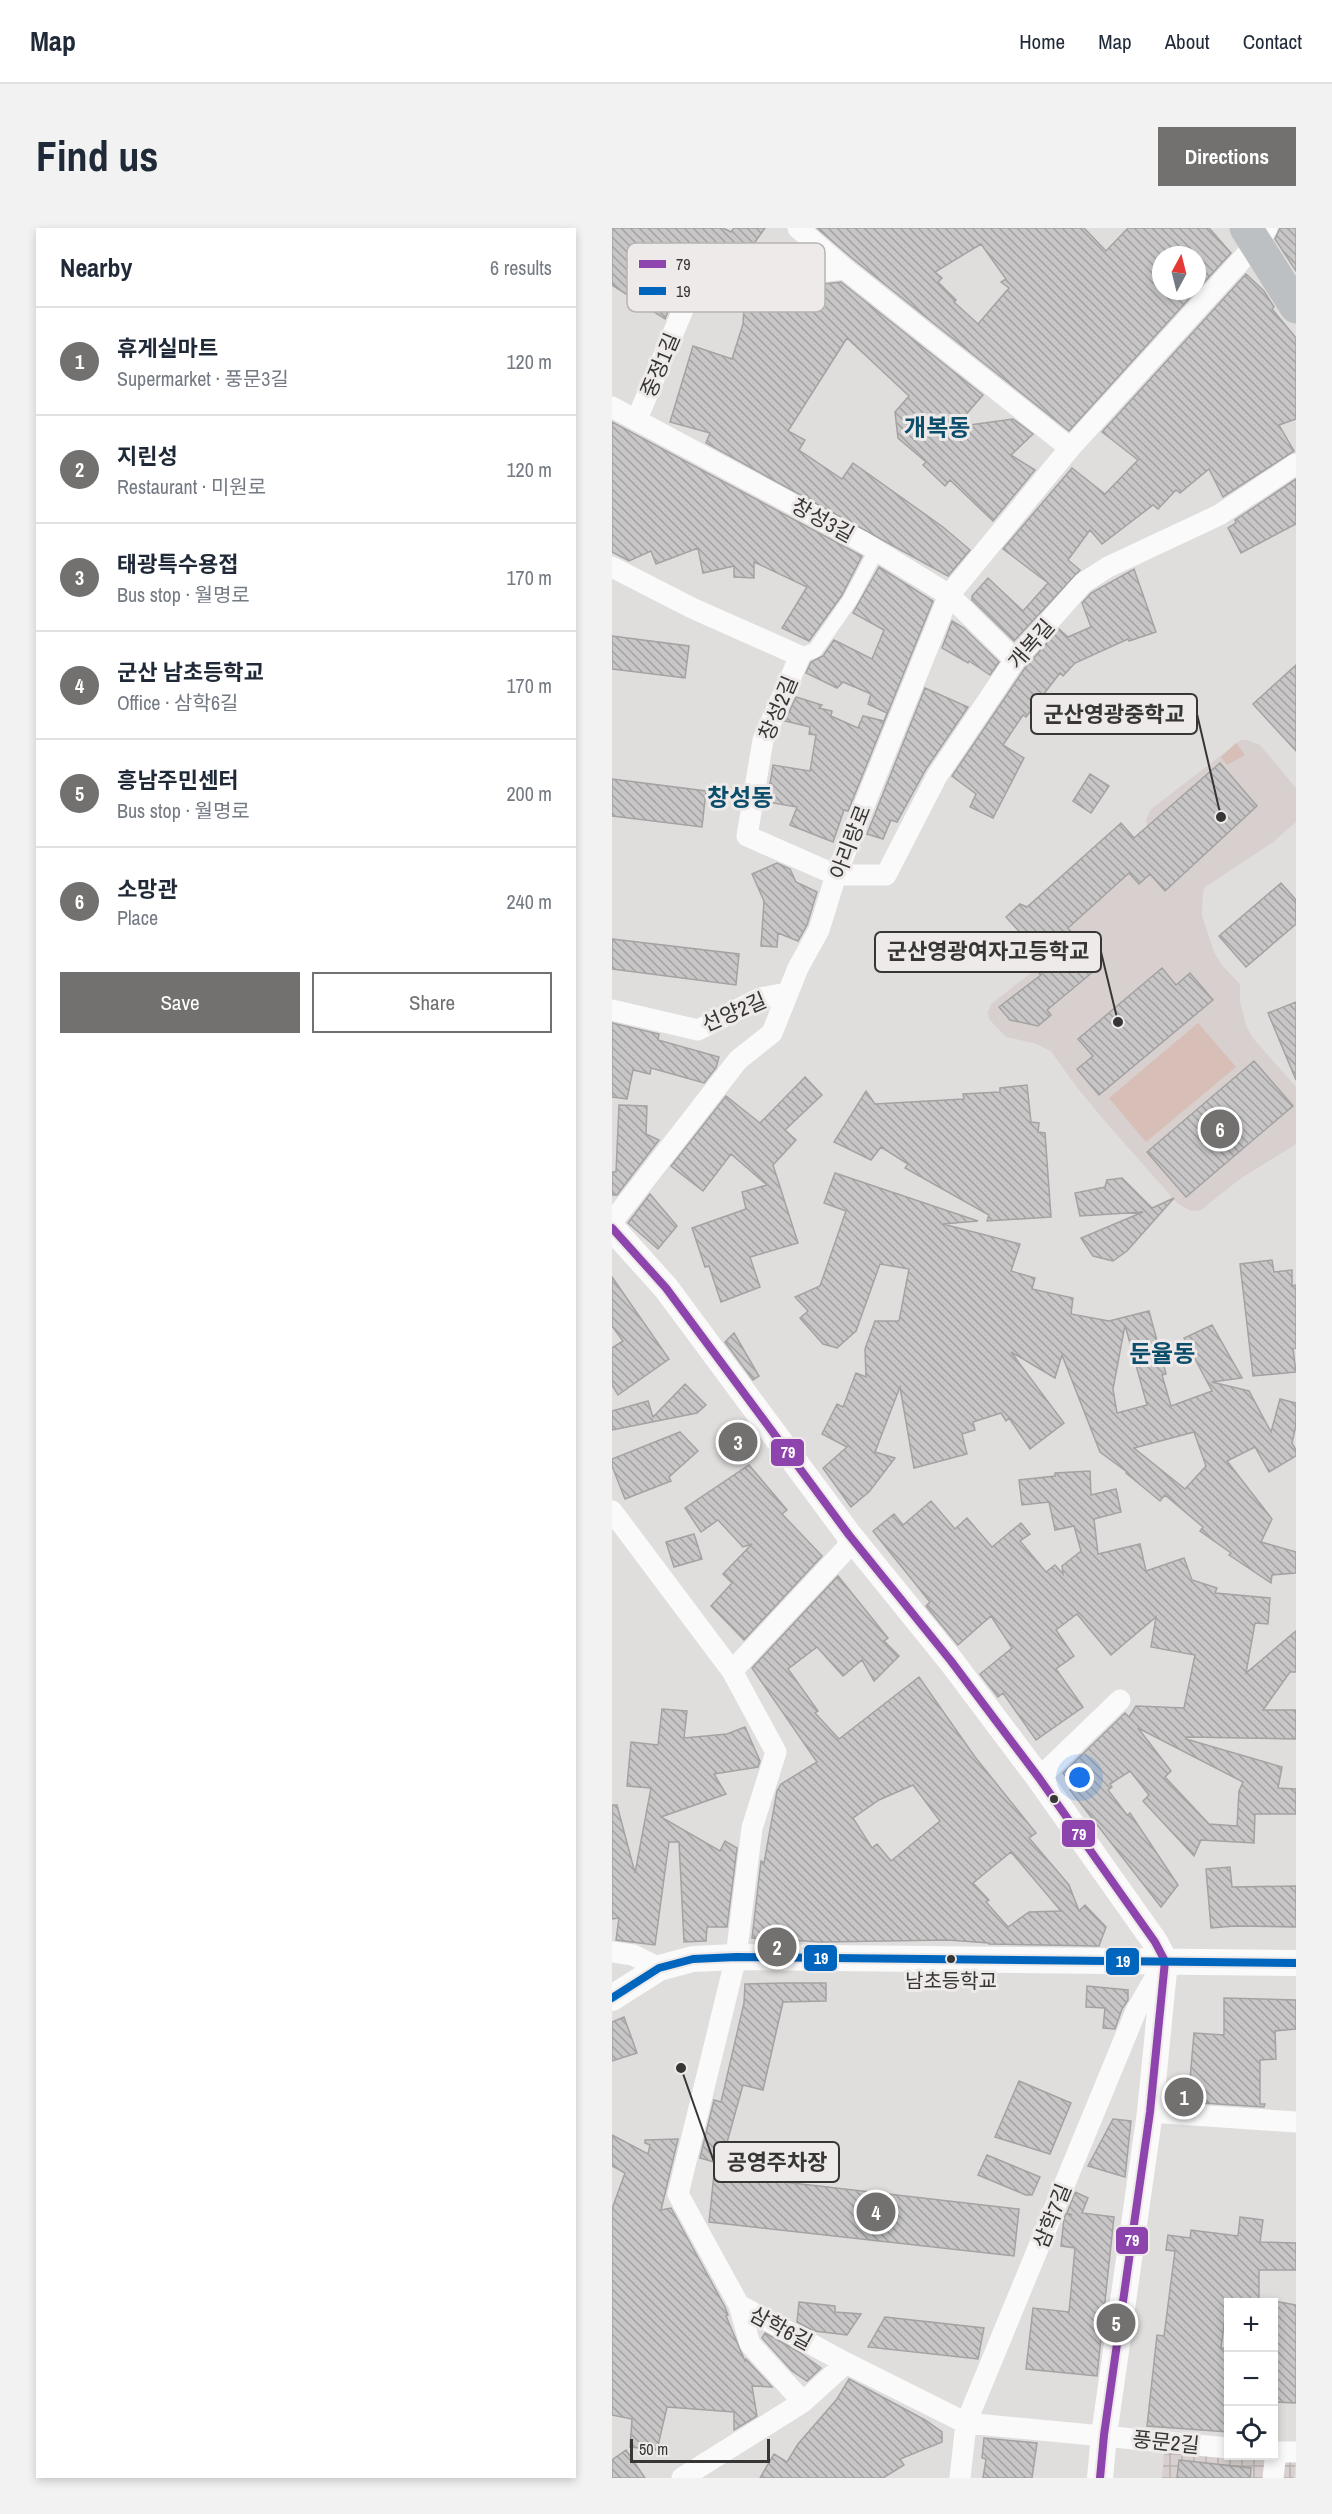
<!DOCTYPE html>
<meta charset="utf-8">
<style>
:root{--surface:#fff;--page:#f2f2f3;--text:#1f2937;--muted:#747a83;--line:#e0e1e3;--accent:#727170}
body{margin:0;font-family:"Archivo Narrow","Noto Sans KR",sans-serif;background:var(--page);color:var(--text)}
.controls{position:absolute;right:18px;bottom:18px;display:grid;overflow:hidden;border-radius:0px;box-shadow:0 3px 9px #0003}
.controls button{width:54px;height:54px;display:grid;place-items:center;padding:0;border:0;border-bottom:2px solid var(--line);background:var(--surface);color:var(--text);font:30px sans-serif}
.compass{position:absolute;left:540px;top:18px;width:54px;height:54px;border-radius:50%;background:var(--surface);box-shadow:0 3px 9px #0003;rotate:7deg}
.scale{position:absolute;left:18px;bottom:15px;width:140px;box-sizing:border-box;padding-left:6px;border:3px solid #373635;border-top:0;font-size:16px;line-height:21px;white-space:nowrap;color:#373635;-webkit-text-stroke:4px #eeeae9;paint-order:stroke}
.you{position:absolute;left:468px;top:1550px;width:21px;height:21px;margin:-15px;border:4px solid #fff;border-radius:50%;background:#1a73e8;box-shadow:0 0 0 9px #1a73e833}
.badge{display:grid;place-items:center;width:39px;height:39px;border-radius:50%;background:var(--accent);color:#fff;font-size:20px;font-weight:700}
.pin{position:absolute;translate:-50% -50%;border:3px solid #fff;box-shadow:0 2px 6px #0006}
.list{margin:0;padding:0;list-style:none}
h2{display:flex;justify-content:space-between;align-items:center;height:78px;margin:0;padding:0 24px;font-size:26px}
h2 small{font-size:20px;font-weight:400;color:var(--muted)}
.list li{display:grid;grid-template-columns:39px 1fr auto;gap:18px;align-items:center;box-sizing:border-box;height:108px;padding:0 24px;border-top:2px solid var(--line)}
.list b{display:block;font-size:22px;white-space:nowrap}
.list p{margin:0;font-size:20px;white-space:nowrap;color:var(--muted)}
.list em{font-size:20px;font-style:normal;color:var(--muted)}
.actions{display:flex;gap:12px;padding:18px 24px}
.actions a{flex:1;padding:14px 0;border:2px solid var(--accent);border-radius:0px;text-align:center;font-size:21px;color:var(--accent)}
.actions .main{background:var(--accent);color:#fff}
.icon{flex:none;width:33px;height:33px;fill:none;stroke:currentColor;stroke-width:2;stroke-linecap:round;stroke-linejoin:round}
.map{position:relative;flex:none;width:684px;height:2250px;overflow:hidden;border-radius:0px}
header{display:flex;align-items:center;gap:36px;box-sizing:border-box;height:84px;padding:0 30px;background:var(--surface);border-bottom:2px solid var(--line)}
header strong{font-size:28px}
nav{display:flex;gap:33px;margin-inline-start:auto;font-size:21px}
.intro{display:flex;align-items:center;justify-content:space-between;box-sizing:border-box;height:144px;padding:0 36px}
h1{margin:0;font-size:42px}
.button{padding:15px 27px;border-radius:0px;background:var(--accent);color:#fff;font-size:21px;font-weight:700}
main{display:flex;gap:36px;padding:0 36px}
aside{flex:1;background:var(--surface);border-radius:0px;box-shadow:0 3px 9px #0003}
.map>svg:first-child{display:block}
.built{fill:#d7d0ce}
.industrial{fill:url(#industrial-grid)}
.garden{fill:#d7beb7}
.building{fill:url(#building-back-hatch);stroke:#a4a3a2;stroke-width:1.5;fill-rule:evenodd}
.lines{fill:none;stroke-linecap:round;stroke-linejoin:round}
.pedestrian{stroke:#fafafa;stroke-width:15}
.minor{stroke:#fafafa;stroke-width:21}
.tertiary{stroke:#fafafa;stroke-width:26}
.primary{stroke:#bcc0c2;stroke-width:33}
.bus-1-casing{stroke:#eeeae9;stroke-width:12}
.bus-2-casing{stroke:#eeeae9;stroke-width:12}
.bus-1{stroke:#8e44ad;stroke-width:8}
.bus-2{stroke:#0065bd;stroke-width:8}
.bus-dot{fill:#373635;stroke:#eeeae9;stroke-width:2}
.labels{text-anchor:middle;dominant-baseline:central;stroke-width:6;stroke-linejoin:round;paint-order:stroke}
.bus-label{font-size:20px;fill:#373635;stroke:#eeeae9}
.street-label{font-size:21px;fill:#373635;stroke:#eeeae9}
.quarter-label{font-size:24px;font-weight:bold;fill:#0b4e6c;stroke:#eeeae9}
.key{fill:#eeeae9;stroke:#b7b4b3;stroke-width:1.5}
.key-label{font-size:16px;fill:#373635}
.leader{fill:none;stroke:#373635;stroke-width:2}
.callout-dot{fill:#373635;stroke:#eeeae9;stroke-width:2}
.callout{fill:#eeeae9;stroke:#373635;stroke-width:2}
.callout-label{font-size:22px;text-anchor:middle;font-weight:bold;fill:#373635}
.line-badge{stroke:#eeeae9;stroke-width:2}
.badge-label{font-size:16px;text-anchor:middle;font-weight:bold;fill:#fff}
</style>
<header>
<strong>Map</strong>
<nav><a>Home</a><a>Map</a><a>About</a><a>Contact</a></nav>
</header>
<div class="intro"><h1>Find us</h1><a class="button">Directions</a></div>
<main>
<aside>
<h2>Nearby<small>6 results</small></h2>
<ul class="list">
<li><span class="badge">1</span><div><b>휴게실마트</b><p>Supermarket · 풍문3길</p></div><em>120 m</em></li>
<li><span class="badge">2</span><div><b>지린성</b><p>Restaurant · 미원로</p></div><em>120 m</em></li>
<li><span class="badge">3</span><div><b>태광특수용접</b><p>Bus stop · 월명로</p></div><em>170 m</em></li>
<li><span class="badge">4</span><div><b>군산 남초등학교</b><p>Office · 삼학6길</p></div><em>170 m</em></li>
<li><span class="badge">5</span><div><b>흥남주민센터</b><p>Bus stop · 월명로</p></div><em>200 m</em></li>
<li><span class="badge">6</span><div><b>소망관</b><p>Place</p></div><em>240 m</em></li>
</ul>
<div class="actions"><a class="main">Save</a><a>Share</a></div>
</aside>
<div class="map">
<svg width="684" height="2250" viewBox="0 0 684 2250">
<defs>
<pattern id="industrial-grid" width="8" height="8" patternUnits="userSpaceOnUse" patternTransform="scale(1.5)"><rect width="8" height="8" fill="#d7d0ce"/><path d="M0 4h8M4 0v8" fill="none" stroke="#b9b3b2"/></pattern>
<pattern id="building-back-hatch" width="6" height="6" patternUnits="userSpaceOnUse" patternTransform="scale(1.5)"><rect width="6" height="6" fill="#c8c6c6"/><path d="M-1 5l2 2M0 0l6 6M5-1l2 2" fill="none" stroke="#a3a2a2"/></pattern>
</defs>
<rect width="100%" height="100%" fill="#e0dedd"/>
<path class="built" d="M629 512H635L648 517 684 560V594L660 615 593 659 591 665 590 688 602 724 609 736 628 756V774L634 797 640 809 684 859V916L628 951 589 982 579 983 565 975 491 891 463 857 439 823 422 815 394 809 377 791 376 784 379 776 451 720 439 676 533 601 536 600 534 593 538 582Z"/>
<path class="industrial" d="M553 2214 616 2228H662L684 2234 682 2250H550Z"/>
<path class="garden" d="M624 515 633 527 615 537 609 529Z
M586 795 624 839 534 914 497 870Z"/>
<path class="building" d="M0 0H111L119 4 122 0H153L130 32 109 18 106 27 90 21 76 47 69 53 53 91 0 57Z
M205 0H472L494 23 516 0H597L619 25 585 62V27H549V63H584L457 203 241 31ZM369 16 394 51 389 54 397 60 366 96 342 74 344 72 326 54 330 50 323 44Z
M668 0H684V43L663 11Z
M634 46 652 63 662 79 660 81 684 110V191L667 197 682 223 611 269 597 241 568 265 564 262 546 281 541 277 490 316 478 302 456 332 468 342 402 413 360 372V368L376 350 411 383 436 355 391 321 460 240 493 266 526 232 490 204Z
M229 54 371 167 343 199 401 191 421 206 399 227 423 242 381 293 338 252 333 258 311 237 314 234 286 210 283 184 297 168 235 110 176 203 193 212 187 222 230 251 241 235 331 299 358 322 336 348 94 215 98 205 58 194 81 118 120 131 131 96 133 65Z
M0 194 250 328 230 367 197 413 170 400 195 359 142 334V350L122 349V338L91 345 86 320 44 336 39 323 17 333 0 324Z
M684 251V296L629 325 616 300 624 295 623 292Z
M267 339 321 373 236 583 232 582 221 614 178 597 185 579 155 574 161 537 198 543 204 507 197 506 198 499 173 493 184 469 210 477 207 480 220 483 219 488 246 500 251 488 272 493 275 485 256 476 259 466 231 454 225 460 194 445 199 434 211 428 222 412 260 431 272 402 241 385Z
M522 341 544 404 517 413 516 411 463 435 451 448 448 445 414 489 411 487 391 517 412 530 381 590 358 579 364 566 340 548 413 440 447 401 456 409 479 399 470 375 479 365Z
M340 393 352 400 387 434 378 447 357 433 356 435 330 420Z
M0 408 77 418 73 450 0 441Z
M684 437V523L641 476Z
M313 460 356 479 314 541 285 594 279 592 271 611 255 606Z
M608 535 645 578 553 663 538 646 527 656 517 645 456 700 488 738 435 782 439 787 426 798 398 792 387 779 429 747 407 723 417 714 394 689 408 676 415 679 509 595 522 610Z
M478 546 497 558 479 585 461 573Z
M0 551 94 563 90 599 0 588Z
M165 635 178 641 184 654 205 664 195 697 186 713 166 705 165 719 149 718 152 673 140 646Z
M669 655 684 672V696L634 739 607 708Z
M0 711 127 726 124 757 0 741Z
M550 740 564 757 578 745 601 772 487 867 465 841 481 828 466 811Z
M684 774V852L656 785Z
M0 795 47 806 46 812 107 829 104 840 92 855 39 840 38 846 21 842 15 871 0 869Z
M642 833 681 878 574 969 535 924Z
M193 849 210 867 173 902 184 912 161 937 186 1015 138 1029 148 1059 109 1074 97 1038 93 1039 80 1000 134 981 130 964 155 957 119 926 91 963 59 938 114 868 148 895Z
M415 857 419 894 427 895 426 904 433 905 439 989 375 993 377 987 293 940 296 936 269 919 259 932 222 914 254 863 263 876 352 871 351 866 388 864V860Z
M7 877 35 878 34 906 47 912 5 967H0V944H4Z
M223 945 366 993 331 996 408 1016 399 1043 423 1050 420 1061 461 1070 459 1086 497 1093 537 1083 554 1146 550 1147 559 1178 600 1163 572 1110 600 1097 630 1150 600 1154 637 1163 659 1204 668 1171 684 1175V1197L680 1215 684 1222V1228L657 1244 643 1219 615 1233 660 1291 649 1314 684 1324V1345L660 1347 659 1355 617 1327 619 1325 588 1303 591 1299 553 1267 548 1273 514 1245 515 1244 488 1224 450 1127 443 1150 399 1124 452 1195 418 1221 397 1190 394 1193 389 1185 361 1194 363 1202 350 1206 355 1226 302 1240 288 1159 263 1224 283 1230 257 1264 239 1279 211 1240 235 1219 210 1206 225 1176 231 1179 244 1145 254 1149 253 1121 263 1093H287L297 1041 268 1036 244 1103 225 1120 211 1116 188 1090 196 1083 183 1069 208 1058 234 983 212 975ZM513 1097 535 1177 505 1185 501 1161ZM582 1204 594 1238 573 1261 522 1220Z
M510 950 540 980 562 970 515 1023 501 1033 481 1028 469 1010 531 984 468 988 463 965 493 959 495 952Z
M38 966 65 998 46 1021 16 995Z
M660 1032 662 1044 680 1042V1058L684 1057V1120L681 1121 684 1144 641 1148 628 1036Z
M0 1049 57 1131 6 1167 0 1157V1120L11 1113 0 1098Z
M122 1105 147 1148 141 1152 113 1114Z
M73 1156 94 1177 85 1185 0 1202V1183L36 1173 41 1189Z
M68 1204 86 1223 57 1249 59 1253 13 1271 0 1238V1231Z
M137 1237 175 1282 170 1286 210 1328 132 1412 99 1378 120 1355 111 1346 140 1316 131 1319 106 1292 89 1304 73 1280Z
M478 1243 479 1267 504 1261 509 1284 482 1291 486 1326 528 1316 534 1343 572 1330 580 1352 605 1360 603 1365 658 1370 656 1396 643 1395 634 1445 684 1403V1444H678L651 1482H684V1511L575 1509 574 1511 670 1539 666 1560 684 1561V1586H643L642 1615 589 1612 582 1628 531 1573 537 1567 518 1543 498 1556 500 1559 496 1562 515 1587 518 1585 566 1657 549 1679 458 1562 462 1559 451 1545 513 1485 517 1489 524 1478 572 1480 583 1427 539 1419 544 1389 499 1427 465 1386 444 1402 462 1428 444 1441 471 1479 424 1512 391 1465 386 1469 368 1446 400 1420 379 1388 346 1417 314 1378 318 1374 261 1303 282 1286 291 1297 319 1273 343 1301 355 1290 380 1319 409 1295 418 1306 408 1313 434 1344 443 1337 451 1346 450 1338 469 1323 462 1298 443 1302 437 1274 410 1277 407 1252 443 1248V1245ZM526 1500 631 1554 627 1563 625 1598 597 1596 553 1549 559 1543Z
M82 1306 90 1331 62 1339 54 1314Z
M226 1348 276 1410 272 1413 287 1428 262 1453 250 1432 231 1448 205 1419 176 1441 206 1483 203 1485 227 1511 307 1449 363 1529 424 1605 417 1610 457 1657 467 1683 473 1677 494 1699 487 1718 377 1716V1715L336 1712 210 1714 140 1710 149 1633 152 1635 165 1563 169 1556 205 1534 140 1440ZM301 1557 328 1593 279 1633 265 1616 260 1620 241 1590 267 1572ZM399 1624 449 1683 417 1684 396 1699 374 1674 377 1672 361 1655Z
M50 1481 75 1483 72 1510 115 1506 133 1499 148 1533 146 1539 102 1546 114 1566 49 1589 108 1623 113 1613 125 1620 115 1699H95L94 1713 72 1714 67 1614H57L43 1717 4 1712 7 1690 0 1691V1577H5L23 1645 39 1560 15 1558 19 1514 46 1517Z
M618 1639 620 1659 684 1658V1699L623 1698 599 1700 594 1641Z
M174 1755H214V1773L171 1774 151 1862 131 1857 109 1936 88 1930 102 1872 109 1874 132 1775 133 1756Z
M475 1758 516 1762V1772L510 1781 503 1801 491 1800 493 1780 474 1779Z
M612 1770 684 1772V1801L663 1803 664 1831 648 1832V1876H653L652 1879 576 1874 582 1805 612 1807Z
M12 1789 25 1825 0 1833V1794Z
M407 1853 459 1875 438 1926 383 1909Z
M501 1891 519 1893 513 1949 476 1938Z
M0 1907 36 1926 38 1917 33 1915V1912L66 1911 49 1982 59 1980 113 2079 116 2087 114 2088 133 2133 134 2131 160 2159 140 2158 145 2188 122 2202V2184L55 2179 45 2222 18 2219 20 2191 0 2187V1981L13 1945 0 1938Z
M375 1927 428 1949 420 1967H414L366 1947Z
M102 1946 407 1981 402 2028 97 1994Z
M463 1964 476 1970 470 1985 502 1989 485 2148 414 2141 421 2080 457 2084 463 2020 449 2018 452 1990 454 1986 460 1987 455 1985Z
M628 1989 651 1992 648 2014 684 2015V2042H647V2074H615L609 2120 616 2121V2204L535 2198 545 2107 552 2108 563 2023 554 2022 556 2007 578 2010 579 2002 626 2008Z
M662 2073 684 2077V2175L662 2174Z
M187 2074 223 2078V2084L249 2086 235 2107 202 2103 185 2094Z
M273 2089 372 2100 366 2131 256 2119Z
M153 2105 187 2124 209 2140 195 2153 180 2143 150 2110Z
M237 2151 313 2192 330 2204V2214L288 2231 292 2237 271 2250H148L162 2226 175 2234 186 2216 225 2171Z
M372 2210 425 2215 420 2250H371L374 2231 370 2230Z
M14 2222 33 2250H0V2232Z
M567 2232 639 2240 638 2250H565Z"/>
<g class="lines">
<path class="pedestrian" d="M188 428 203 422 238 372 264 323"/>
<path class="minor" d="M186 0 233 41 458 220 645 15 655 0
M0 179 251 314 337 367 403 432
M25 191 81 58 233 41
M0 339 80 380 188 428 151 512 135 608 224 647H274L325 548 403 432 471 355 496 339 607 287 684 236
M0 782 86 802 148 770 175 765
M0 994 126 832 160 805 186 740 207 702 224 647 337 367 458 220
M0 1283 120 1443 164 1524 140 1600 124 1729 66 1966 127 2077 234 2135 354 2195 616 2220
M120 1443 235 1320 237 1307
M427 1550 508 1472
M0 1724 21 1727 47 1740
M538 1884 684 1894
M127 2077 138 2116 191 2174
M662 2224H684
M70 2250 191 2174 234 2135
M348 2250 354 2195 524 1783 551 1736
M661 2250 664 2224"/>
<path class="tertiary" d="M0 1000 54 1060 237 1307 339 1433 427 1550 543 1714 553 1733 538 1884 492 2207 488 2250
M0 1770 47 1740 81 1731 124 1729 684 1735"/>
<path class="primary" d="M634 0 684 79"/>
<defs>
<path id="bus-1" d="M0 1000 54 1060 237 1307 339 1433 427 1550 543 1714 553 1733 538 1884 492 2207 488 2250"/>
<path id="bus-2" d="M0 1770 47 1740 81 1731 124 1729 684 1735"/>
</defs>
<use href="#bus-1" class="bus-1-casing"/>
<use href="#bus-2" class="bus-2-casing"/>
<use href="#bus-1" class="bus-1"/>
<use href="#bus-2" class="bus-2"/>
</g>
<g class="bus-dot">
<circle cx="442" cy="1571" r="5"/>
<circle cx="339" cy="1731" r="5"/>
</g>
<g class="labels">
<g class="bus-label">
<text x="339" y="1752">남초등학교</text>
</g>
<g class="street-label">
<text transform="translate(48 137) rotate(-67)">중정1길</text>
<text transform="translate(211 292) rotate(29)">창성3길</text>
<text transform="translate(419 416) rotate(-49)">개복길</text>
<text transform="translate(166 480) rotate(-67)">창성2길</text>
<text transform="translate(238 614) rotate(-69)">아리랑로</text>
<text transform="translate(122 784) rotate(-23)">선양2길</text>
<text transform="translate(440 1988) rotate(-68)">삼학7길</text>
<text transform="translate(169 2100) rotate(28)">삼학6길</text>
<text transform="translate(554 2214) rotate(6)">풍문2길</text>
</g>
<g class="quarter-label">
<text x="325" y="199">개복동</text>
<text x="128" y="569">창성동</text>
<text x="550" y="1125">둔율동</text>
</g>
</g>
<rect x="15" y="15" width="198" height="69" rx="9" class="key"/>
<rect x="27" y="32" width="27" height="8" fill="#8e44ad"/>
<rect x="27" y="59" width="27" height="8" fill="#0065bd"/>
<g class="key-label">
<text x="64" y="42">79</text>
<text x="64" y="69">19</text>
</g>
<path class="leader" d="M609 589L585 486M506 794L489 724M69 1840L102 1934"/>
<g class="callout-dot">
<circle cx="609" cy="589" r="6"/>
<circle cx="506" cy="794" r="6"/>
<circle cx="69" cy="1840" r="6"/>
</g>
<g class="callout">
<rect x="419" y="466" width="166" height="40" rx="6"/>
<rect x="263" y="704" width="226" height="40" rx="6"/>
<rect x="102" y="1914" width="125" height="40" rx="6"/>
</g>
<g class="callout-label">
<text x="502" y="494">군산영광중학교</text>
<text x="376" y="731">군산영광여자고등학교</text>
<text x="165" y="1942">공영주차장</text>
</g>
<g class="line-badge">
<rect x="158" y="1210" width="35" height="29" rx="6" fill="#8e44ad"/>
<rect x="449" y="1591" width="35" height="29" rx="6" fill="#8e44ad"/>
<rect x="191" y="1716" width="35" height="28" rx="6" fill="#0065bd"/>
<rect x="493" y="1719" width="35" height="29" rx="6" fill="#0065bd"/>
<rect x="503" y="1998" width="34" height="29" rx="6" fill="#8e44ad"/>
</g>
<g class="badge-label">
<text x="176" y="1230">79</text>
<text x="467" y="1612">79</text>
<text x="209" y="1736">19</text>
<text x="511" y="1739">19</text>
<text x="520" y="2018">79</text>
</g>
</svg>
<div class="controls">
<button>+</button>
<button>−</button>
<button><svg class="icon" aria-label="locate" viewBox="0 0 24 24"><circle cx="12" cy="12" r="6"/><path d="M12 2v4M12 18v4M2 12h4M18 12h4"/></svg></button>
</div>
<svg class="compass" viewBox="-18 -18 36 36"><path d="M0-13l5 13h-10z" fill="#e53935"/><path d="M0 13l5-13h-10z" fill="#747a83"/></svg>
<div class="scale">50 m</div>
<div class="you"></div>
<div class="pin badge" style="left:572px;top:1869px">1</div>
<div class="pin badge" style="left:165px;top:1719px">2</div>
<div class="pin badge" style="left:126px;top:1214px">3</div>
<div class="pin badge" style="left:264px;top:1984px">4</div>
<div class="pin badge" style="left:504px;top:2095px">5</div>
<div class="pin badge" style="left:608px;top:901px">6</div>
</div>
</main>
